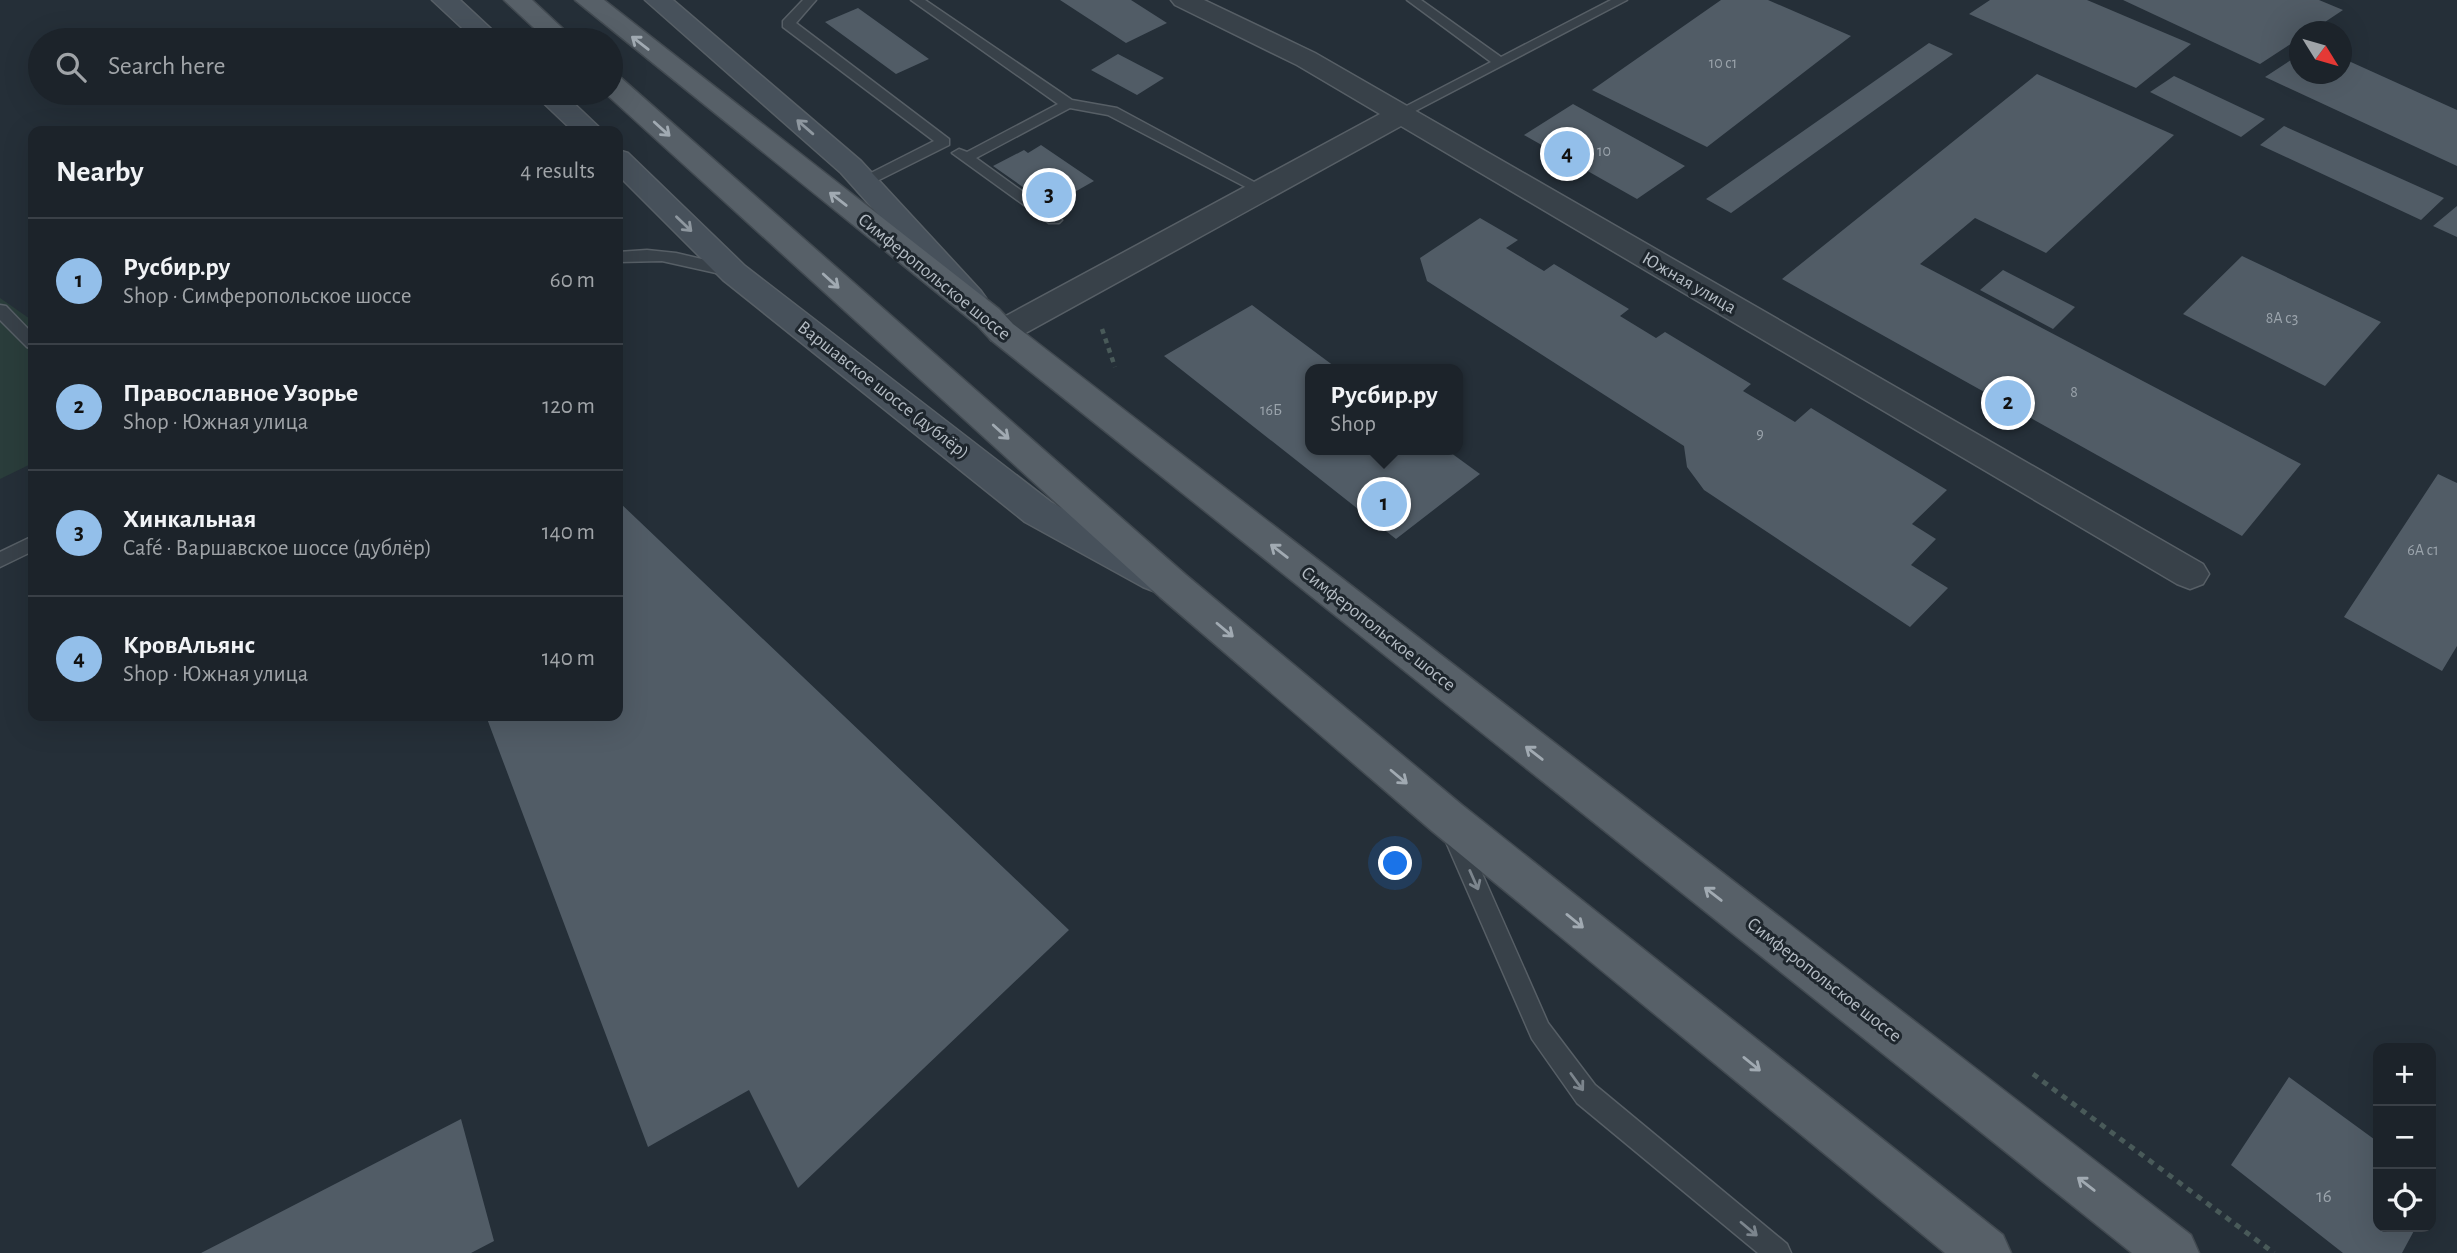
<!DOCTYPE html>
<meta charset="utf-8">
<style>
:root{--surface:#1c232a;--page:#292f36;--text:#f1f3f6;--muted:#a0a4a8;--line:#3a4047;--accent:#93bfea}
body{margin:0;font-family:"Alegreya Sans",sans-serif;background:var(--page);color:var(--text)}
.controls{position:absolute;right:21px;bottom:21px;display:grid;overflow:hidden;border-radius:14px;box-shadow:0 7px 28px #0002}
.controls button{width:63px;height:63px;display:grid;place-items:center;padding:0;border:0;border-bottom:2px solid var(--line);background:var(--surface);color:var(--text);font:35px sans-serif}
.compass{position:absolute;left:2289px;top:21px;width:63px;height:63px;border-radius:50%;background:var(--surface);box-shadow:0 7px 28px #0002;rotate:127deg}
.you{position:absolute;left:1396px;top:864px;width:24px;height:24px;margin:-18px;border:5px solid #fff;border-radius:50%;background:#1a73e8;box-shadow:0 0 0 10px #1a73e833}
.badge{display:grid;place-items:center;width:46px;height:46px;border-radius:50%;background:var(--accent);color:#111;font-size:23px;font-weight:700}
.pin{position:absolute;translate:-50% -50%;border:4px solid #fff;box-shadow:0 2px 7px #0006}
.popup{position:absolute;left:1305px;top:364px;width:158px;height:91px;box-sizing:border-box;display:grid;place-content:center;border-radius:14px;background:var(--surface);filter:drop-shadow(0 2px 5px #0005);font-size:23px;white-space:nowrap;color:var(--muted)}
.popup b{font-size:26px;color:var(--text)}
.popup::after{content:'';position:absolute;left:50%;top:100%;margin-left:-14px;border:14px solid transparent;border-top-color:var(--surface)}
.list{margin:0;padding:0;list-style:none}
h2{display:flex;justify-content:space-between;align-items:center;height:91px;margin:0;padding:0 28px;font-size:30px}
h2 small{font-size:23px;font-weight:400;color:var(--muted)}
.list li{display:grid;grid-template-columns:46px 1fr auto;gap:21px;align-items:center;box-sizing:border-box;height:126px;padding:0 28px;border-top:2px solid var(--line)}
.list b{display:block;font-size:26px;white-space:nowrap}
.list p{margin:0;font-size:23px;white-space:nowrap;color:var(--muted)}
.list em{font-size:23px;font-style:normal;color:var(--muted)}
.icon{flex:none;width:38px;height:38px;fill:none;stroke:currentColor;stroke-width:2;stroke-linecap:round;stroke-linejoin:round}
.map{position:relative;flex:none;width:2457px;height:1253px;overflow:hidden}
.search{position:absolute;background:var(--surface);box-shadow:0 7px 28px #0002;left:28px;top:28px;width:595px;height:77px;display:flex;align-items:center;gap:18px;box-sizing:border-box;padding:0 24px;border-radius:38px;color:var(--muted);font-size:26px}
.panel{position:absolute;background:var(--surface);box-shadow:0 7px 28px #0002;left:28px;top:126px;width:595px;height:595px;border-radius:14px}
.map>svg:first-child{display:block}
.green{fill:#2a3d3b}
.building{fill:#515c66}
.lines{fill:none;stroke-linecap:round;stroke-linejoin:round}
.lane-casing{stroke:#575f66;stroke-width:3}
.street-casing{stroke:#575f66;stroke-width:3}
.secondary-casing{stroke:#575f66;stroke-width:3}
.primary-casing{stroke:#424a51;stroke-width:3}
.path-far1{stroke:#495a59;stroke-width:4.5;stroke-dasharray:5 5;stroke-linecap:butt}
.path{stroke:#495a59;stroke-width:5;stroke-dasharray:6 6;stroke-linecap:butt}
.lane{fill:#384149;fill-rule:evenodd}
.street{fill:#384149;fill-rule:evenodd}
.secondary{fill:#47515b;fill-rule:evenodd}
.primary{fill:#576068;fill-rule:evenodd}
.oneway{stroke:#a1aab2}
.oneway2{stroke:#8e979f}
.oneway3{stroke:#7c858d}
.labels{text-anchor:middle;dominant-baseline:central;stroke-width:6;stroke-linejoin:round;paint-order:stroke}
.number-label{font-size:16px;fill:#9ba4ac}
.street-label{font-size:19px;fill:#b4bcc4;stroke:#1e262d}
.near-number-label{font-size:19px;fill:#9ba4ac}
</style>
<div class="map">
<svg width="2457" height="1253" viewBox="0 0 2457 1253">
<rect width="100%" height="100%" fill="#252f38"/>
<path class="green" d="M0 298 33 321V463L0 479Z"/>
<path class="building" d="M1060 0H1131L1167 23 1126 43Z
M1721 0H1768L1851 36 1707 147 1592 90Z
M1990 0H2087L2191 44 2136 88 1969 14Z
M2123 0H2319L2343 10 2310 32H2300V38L2260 64Z
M858 8 929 59 896 74 825 22Z
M1929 43 1953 54 1731 213 1706 199Z
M1118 54 1164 78 1137 95 1091 70Z
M2300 54V74H2342V58L2457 110V166L2265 77Z
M2037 74 2174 135 2046 253 1975 218 1920 264 2301 464 2242 536 1782 279Z
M2174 76 2265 119 2241 137 2150 92Z
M1573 104 1685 166 1637 199 1524 135Z
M2284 126 2444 198 2421 220 2260 145Z
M1041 145 1094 181 1050 206 993 166 1024 150 1028 153Z
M2457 206V237L2433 226Z
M1480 218 1518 240 1506 248 1544 271 1554 264 1629 309 1620 316 1656 338 1665 332 1751 384 1743 391 1795 422 1811 408 1947 490 1912 524 1936 539 1911 565 1948 588 1910 627 1704 490 1687 467 1684 446 1427 281 1420 258Z
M2242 256 2381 322 2325 386 2183 314Z
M2003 270 2075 307 2053 329 1980 290Z
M1252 305 1338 369H1310V450H1447L1480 474 1396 539 1164 356Z
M2438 474 2457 483V646L2442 671 2344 617Z
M618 501 1069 930 798 1188 749 1090 648 1147 486 716H618Z
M2289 1077 2378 1142V1227H2416L2402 1253H2343L2231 1165Z
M461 1119 494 1241 471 1253H201Z"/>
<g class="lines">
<defs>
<path id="lane" d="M803 0H816L796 23 949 139V145L869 185H859L857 182 859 179 934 141 783 27V21Z
M911 0H925L1072 100 1117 108 1269 190 1267 193H1257L1108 115 1070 108 976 158 1062 220 1059 223H1049L952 153 959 149 967 152 1058 104Z
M1407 0H1421L1501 57 1611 0H1627L1400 119 1395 118V112L1491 62Z
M647 250 676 253 740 268 742 272 734 277 662 261 618 262V252Z
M0 305 6 306 33 334V349L27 347 0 320Z
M33 536V551L0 567V552Z
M1454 825 1462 828 1548 1023 1595 1085 1787 1244 1791 1253H1758L1577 1103 1532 1039 1443 835 1446 828Z"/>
<path id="street" d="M1171 0H1204L1315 53 2203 564 2209 574 2203 584 2190 589 2177 584 1401 126 1013 340 1002 343 991 340 986 332 991 324 1380 114 1297 65 1175 5Z"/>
<path id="secondary" d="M432 0H460L503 40H475Z
M645 0H673L861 161 981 291 986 298 981 305 970 309 959 305 841 173Z
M533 93H563L603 131H573Z
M618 150 628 153 745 266 1051 502 1169 567 1175 577 1169 587 1156 592 1143 587 1025 522 723 280 618 175Z"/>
<path id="primary" d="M504 0H532L575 40H547Z
M575 0H604L999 309 1013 324 2191 1235 2199 1253H2132L991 340 977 325Z
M611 76 621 78 1186 575 1462 805 2003 1235 2011 1253H1945L1432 831 1160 597 605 93H611Z"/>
</defs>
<use href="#lane" class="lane-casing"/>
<use href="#street" class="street-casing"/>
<use href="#secondary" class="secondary-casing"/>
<use href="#primary" class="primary-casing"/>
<path class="path-far1" d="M1102 329 1115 367"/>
<path class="path" d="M2033 1074 2274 1253"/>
<use href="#lane" class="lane"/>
<use href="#street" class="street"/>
<use href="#secondary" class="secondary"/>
<use href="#primary" class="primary"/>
</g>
<defs><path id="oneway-shaft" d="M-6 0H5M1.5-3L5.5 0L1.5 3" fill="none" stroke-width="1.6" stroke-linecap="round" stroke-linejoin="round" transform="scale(1.75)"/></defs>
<g class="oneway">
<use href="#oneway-shaft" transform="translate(640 43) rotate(-142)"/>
<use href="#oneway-shaft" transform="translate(662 129) rotate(42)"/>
<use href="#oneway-shaft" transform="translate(838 199) rotate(-142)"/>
<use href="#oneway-shaft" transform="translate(831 281) rotate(42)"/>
<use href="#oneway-shaft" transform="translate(1001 432) rotate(42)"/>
<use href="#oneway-shaft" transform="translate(1279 551) rotate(-142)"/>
<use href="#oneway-shaft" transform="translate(1225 630) rotate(40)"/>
<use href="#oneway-shaft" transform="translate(1534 753) rotate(-142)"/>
<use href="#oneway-shaft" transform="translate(1399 777) rotate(40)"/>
<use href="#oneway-shaft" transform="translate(1713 894) rotate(-142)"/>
<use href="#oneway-shaft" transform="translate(1575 921) rotate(39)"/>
<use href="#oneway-shaft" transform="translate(1752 1064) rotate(39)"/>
<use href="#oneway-shaft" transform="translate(2086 1184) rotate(-142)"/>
</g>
<g class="oneway2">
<use href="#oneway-shaft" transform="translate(805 127) rotate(-139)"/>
<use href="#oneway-shaft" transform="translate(684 224) rotate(44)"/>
</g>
<g class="oneway3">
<use href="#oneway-shaft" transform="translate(1474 880) rotate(66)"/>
<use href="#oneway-shaft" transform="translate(1577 1082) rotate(54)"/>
<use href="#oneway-shaft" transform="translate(1749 1229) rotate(40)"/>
</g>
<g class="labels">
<g class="number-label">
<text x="1723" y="63">10 с1</text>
<text x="1604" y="151">10</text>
<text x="2282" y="318">8А с3</text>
<text x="2074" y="392">8</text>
<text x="1271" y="410">16Б</text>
<text x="1760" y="434">9</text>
<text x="2423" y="550">6А с1</text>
</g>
<g class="street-label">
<text transform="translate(934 277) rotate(39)">Симферопольское шоссе</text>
<text transform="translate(1689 283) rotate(30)">Южная улица</text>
<text transform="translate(883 390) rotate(38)">Варшавское шоссе (дублёр)</text>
<text transform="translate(1378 629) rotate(38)">Симферопольское шоссе</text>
<text transform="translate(1824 980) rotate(38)">Симферопольское шоссе</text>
</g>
<g class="near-number-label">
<text x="2324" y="1196">16</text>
</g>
</g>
</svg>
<div class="controls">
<button>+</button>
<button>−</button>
<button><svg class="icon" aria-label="locate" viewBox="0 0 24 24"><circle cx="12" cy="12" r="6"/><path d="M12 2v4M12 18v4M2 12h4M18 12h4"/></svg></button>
</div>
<svg class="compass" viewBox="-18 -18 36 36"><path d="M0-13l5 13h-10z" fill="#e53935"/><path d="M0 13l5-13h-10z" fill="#a0a4a8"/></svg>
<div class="you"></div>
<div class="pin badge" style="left:1384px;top:504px">1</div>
<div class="popup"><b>Русбир.ру</b>Shop</div>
<div class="pin badge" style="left:2008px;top:403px">2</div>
<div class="pin badge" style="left:1049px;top:195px">3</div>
<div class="pin badge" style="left:1567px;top:154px">4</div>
<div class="search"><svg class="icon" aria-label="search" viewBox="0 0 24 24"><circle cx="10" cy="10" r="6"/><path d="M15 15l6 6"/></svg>Search here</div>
<section class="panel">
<h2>Nearby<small>4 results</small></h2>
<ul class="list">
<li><span class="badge">1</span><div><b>Русбир.ру</b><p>Shop · Симферопольское шоссе</p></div><em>60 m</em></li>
<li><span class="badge">2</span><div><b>Православное Узорье</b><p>Shop · Южная улица</p></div><em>120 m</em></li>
<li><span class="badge">3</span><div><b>Хинкальная</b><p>Café · Варшавское шоссе (дублёр)</p></div><em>140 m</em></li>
<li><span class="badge">4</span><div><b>КровАльянс</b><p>Shop · Южная улица</p></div><em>140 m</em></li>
</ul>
</section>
</div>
